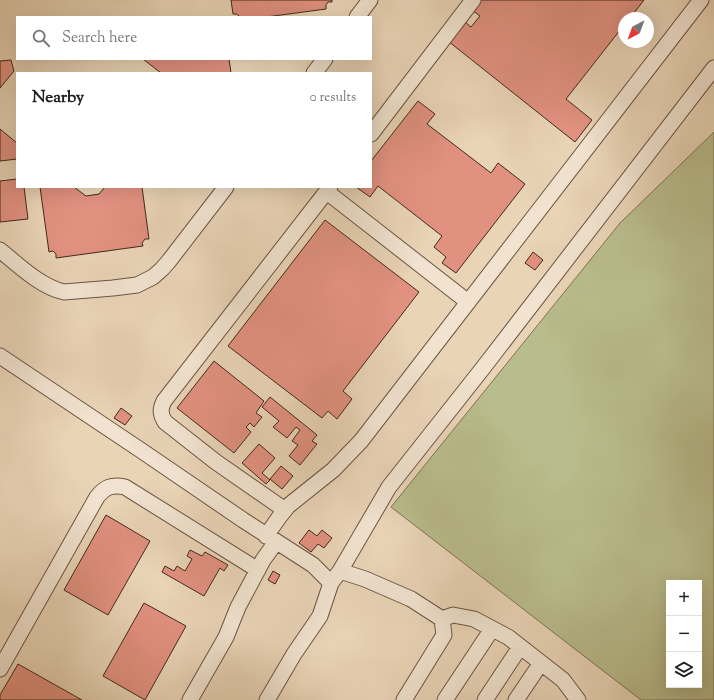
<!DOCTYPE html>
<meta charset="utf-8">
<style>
:root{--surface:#fff;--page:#f6f6f6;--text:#202124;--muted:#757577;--line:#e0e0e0}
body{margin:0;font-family:"Sorts Mill Goudy",serif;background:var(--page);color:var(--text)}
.controls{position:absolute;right:12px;bottom:12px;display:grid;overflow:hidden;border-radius:0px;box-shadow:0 4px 16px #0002}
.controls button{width:36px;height:36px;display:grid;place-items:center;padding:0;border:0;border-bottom:1px solid var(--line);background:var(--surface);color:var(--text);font:20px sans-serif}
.compass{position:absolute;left:618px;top:12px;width:36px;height:36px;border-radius:50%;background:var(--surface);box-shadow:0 4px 16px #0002;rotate:221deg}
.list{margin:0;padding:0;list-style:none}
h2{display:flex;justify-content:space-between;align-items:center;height:52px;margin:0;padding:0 16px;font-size:17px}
h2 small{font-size:13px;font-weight:400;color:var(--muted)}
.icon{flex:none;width:22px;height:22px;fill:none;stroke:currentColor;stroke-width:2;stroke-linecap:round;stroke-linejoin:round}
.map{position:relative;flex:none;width:714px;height:700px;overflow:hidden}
.search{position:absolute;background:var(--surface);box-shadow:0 4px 16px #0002;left:16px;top:16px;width:356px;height:44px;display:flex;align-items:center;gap:10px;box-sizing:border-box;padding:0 14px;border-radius:0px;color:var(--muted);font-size:15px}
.panel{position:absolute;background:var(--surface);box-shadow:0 4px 16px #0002;left:16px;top:72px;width:356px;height:116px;border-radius:0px}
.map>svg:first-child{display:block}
.green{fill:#b9bc8c;stroke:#7e7254;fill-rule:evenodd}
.building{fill:#e19180;stroke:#43291d}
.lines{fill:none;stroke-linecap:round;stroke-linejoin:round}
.minor-casing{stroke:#6c5443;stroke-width:17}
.minor{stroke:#f1e3d0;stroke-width:15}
</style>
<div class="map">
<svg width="714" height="700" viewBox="0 0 714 700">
<rect width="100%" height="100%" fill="#e9d4b6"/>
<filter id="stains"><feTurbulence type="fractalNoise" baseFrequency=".005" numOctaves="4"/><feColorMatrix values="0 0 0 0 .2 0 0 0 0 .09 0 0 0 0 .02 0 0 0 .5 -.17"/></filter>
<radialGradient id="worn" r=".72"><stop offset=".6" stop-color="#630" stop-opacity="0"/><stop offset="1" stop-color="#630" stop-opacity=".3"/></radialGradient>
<path class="green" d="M714 132V700H641L391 507 620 223ZM669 583H699V685H669Z"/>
<path class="building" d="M231 0H332V2H328L326 5V9L266 17H240L237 14H233Z
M480 0H644L630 18H624V25L566 99 592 120 575 142 448 41 464 21 471 27 480 16 472 10Z
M143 59H229L231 73H161Z
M11 60 14 71 0 88V61Z
M418 101 435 114 427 124 491 173 498 163 525 184 456 273 442 263 446 257 434 247 442 236 378 186 370 197 356 187H371V161Z
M0 129 17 143V159L0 161Z
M17 179V187H24L28 219 0 222V181Z
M40 187H74L86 196 99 194 105 187H142L149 239H145L142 243 143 246 56 258V254L53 251 49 252Z
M325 220 419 292 343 391 352 399 337 419 328 411 322 418 228 346Z
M533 252 543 260 535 270 525 263Z
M214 361 264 401 256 413 262 417 254 427 250 423 246 427 251 432 234 453 177 408Z
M270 397 317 435 312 441 317 444 300 465 289 456 298 445 292 441 300 430 296 427 287 438 273 427 279 421 262 407Z
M121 408 132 416 125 425 114 418Z
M259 444 275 458 262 473 270 480 266 484 242 463Z
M281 466 293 476 282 489 270 479Z
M106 515 150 541 108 615 64 590Z
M309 530 317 536 322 530 332 538 324 548 318 544 311 552 299 543Z
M190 550 202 556 205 552 228 565 224 571 220 568 204 596 162 572 165 566 174 571 177 566 185 571 192 559 187 556Z
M273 571 280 575 275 584 268 580Z
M144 603 186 626 145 700 103 676Z
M18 664 82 700H0V695Z"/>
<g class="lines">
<defs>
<path id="minor" d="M357 17 370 0
M314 73 325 59
M371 134 473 0
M327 192 468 302
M0 250C18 265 41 287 64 292L113 288 137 285 153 277 162 269 169 261 226 187
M0 356 142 451 243 520 313 565 331 583
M285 510 216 462 165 422C160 414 160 409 164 401L330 187
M266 536 280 516 288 506 333 470 361 441 701 0
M340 571 365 579 411 599 442 619 444 635 404 700
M442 619 453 615 474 619 508 637 563 680 578 700
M0 669 97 497C105 487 112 484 125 487L258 570
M190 700 226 637 238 607 263 560 276 542
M267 700 294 654 320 616 331 583 340 571 389 487 483 368 714 68
M445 700 492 629
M485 700 520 647
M516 700 541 663"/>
</defs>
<use href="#minor" class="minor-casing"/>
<use href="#minor" class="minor"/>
</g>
<rect width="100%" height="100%" filter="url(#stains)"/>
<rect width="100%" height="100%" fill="url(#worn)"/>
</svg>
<div class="controls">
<button>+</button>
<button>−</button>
<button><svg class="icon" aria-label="layers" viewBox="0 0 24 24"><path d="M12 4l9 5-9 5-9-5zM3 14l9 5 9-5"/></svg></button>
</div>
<svg class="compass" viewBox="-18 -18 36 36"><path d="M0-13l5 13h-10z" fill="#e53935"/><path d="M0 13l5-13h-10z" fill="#757577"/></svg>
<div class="search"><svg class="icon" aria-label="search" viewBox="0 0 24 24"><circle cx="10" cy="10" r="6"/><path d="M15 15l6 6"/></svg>Search here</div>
<section class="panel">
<h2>Nearby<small>0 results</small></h2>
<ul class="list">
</ul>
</section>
</div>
